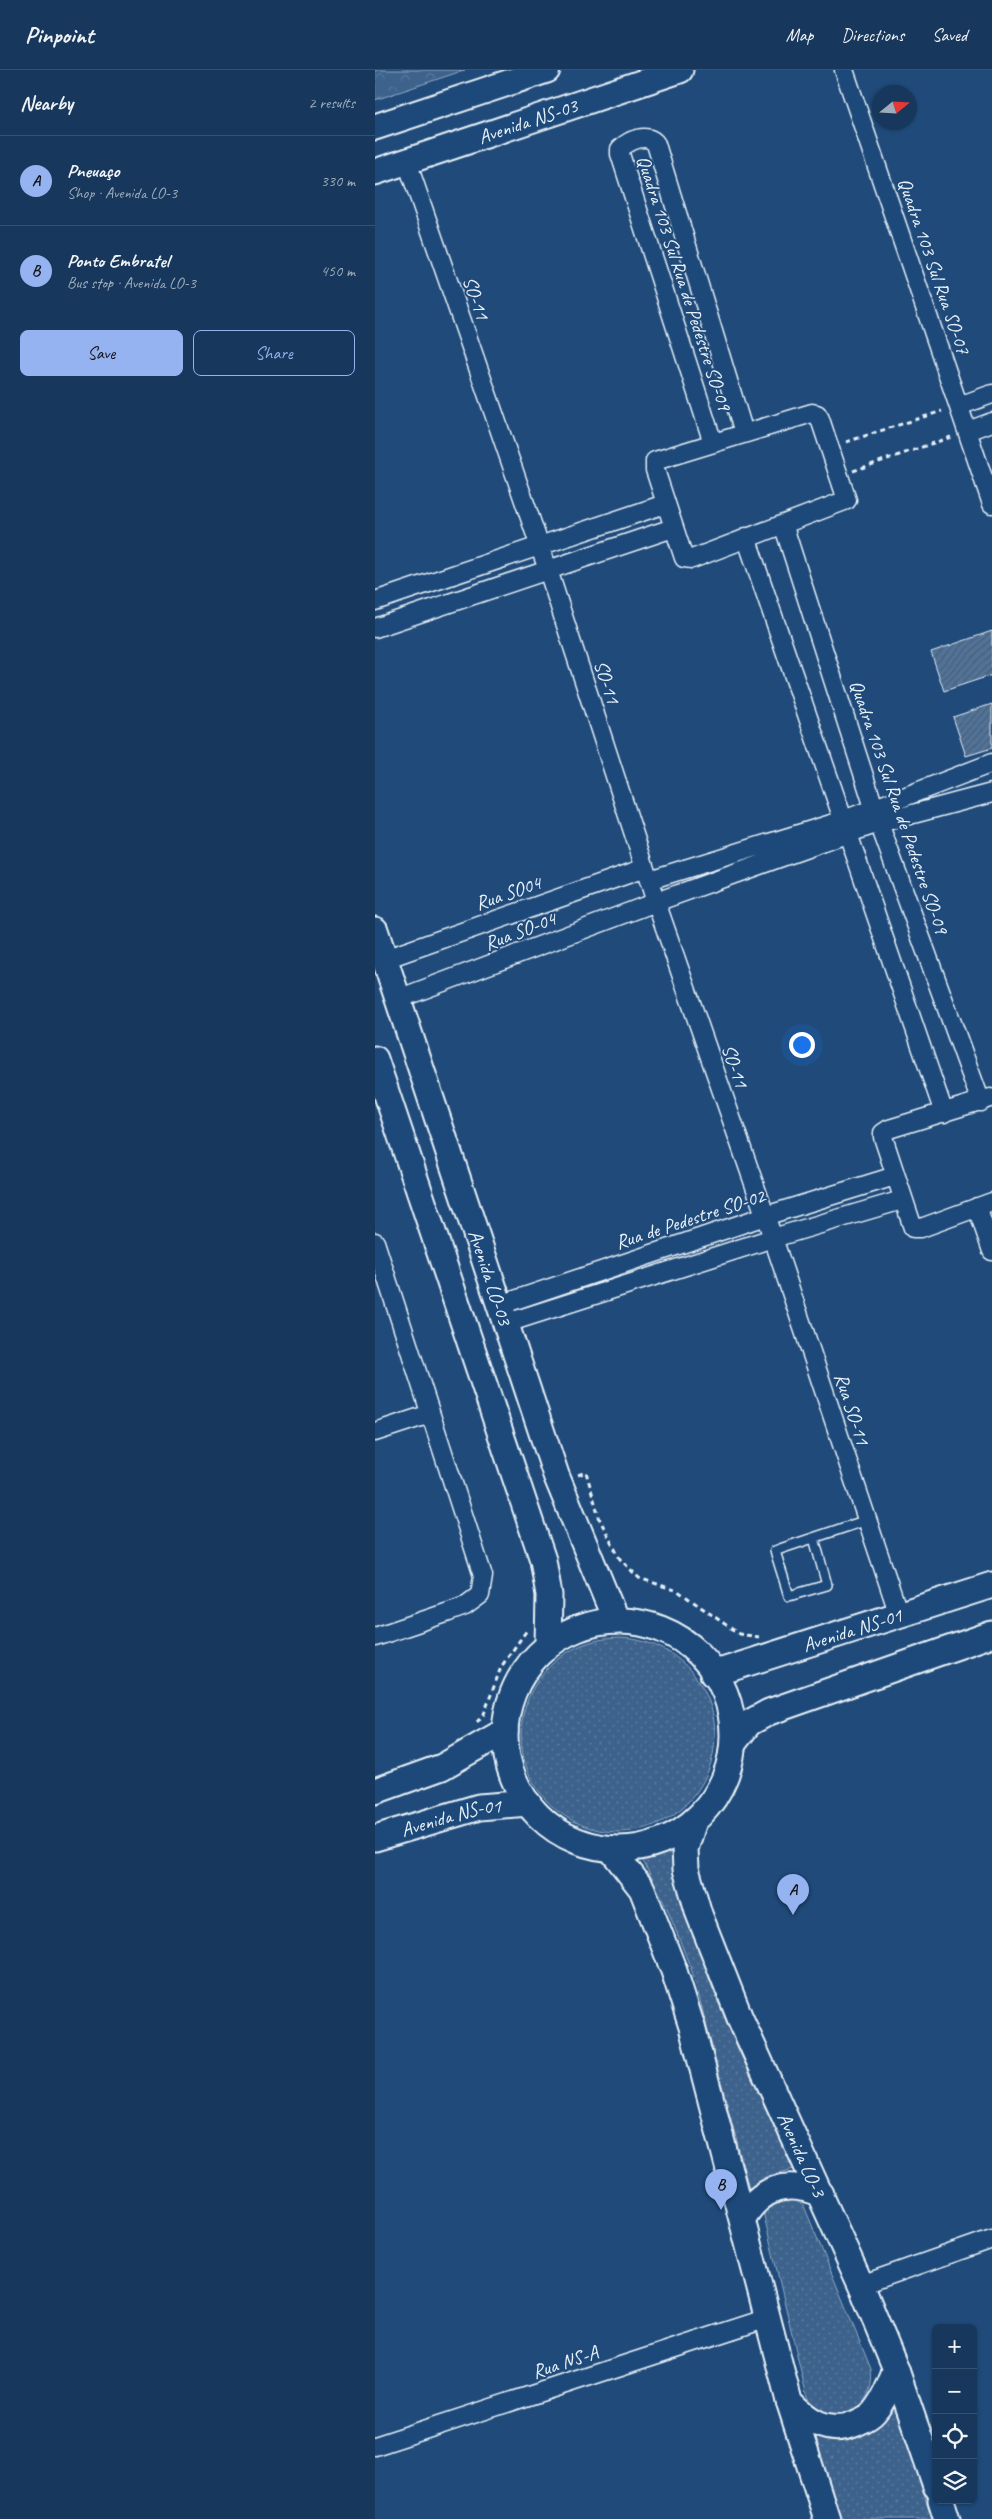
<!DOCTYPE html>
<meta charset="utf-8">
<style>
:root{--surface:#17385c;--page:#203f62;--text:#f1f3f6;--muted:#9eacbb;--line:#365272;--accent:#95b2f1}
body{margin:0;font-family:Caveat,sans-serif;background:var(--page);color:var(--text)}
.controls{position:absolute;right:15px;bottom:15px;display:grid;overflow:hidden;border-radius:8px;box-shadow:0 1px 4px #0004}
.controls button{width:45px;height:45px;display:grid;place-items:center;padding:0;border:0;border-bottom:1px solid var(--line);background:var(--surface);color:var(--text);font:25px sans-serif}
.compass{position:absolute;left:497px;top:15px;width:45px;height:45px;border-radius:50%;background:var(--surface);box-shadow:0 1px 4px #0004;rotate:72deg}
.you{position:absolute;left:426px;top:974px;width:18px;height:18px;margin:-12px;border:4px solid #fff;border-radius:50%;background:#1a73e8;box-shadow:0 0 0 8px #1a73e833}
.badge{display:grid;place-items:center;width:32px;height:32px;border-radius:50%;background:var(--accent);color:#111;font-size:16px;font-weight:700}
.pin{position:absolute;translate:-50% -41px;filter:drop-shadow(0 1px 2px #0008)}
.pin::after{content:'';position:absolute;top:26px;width:18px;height:15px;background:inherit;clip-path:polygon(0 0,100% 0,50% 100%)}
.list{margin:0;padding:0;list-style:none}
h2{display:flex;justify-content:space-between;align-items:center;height:65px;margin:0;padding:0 20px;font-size:21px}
h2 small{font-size:16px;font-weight:400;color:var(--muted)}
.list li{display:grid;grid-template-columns:32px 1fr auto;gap:15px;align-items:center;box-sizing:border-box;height:90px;padding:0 20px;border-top:1px solid var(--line)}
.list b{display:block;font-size:19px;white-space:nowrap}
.list p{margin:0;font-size:16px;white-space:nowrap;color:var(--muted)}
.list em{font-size:16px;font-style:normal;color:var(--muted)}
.actions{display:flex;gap:10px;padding:15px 20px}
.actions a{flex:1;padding:11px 0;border:1px solid var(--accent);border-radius:8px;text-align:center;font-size:18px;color:var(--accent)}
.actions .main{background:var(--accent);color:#111}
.icon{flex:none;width:28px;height:28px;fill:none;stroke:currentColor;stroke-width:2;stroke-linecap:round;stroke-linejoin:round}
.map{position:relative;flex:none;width:617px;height:2449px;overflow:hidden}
header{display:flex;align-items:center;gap:30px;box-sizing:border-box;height:70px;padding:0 25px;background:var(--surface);border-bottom:1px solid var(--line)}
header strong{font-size:24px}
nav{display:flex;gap:28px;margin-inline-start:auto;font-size:18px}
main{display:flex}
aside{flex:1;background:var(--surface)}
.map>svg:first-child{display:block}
.grass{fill:url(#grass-dots);stroke:#92aac2}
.forest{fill:url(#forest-crowns);stroke:#92aac2}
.building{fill:url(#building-hatch);stroke:#e8f1f8}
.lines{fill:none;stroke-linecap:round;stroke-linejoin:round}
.lane-casing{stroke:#e8f1f8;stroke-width:12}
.street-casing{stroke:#e8f1f8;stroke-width:21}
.secondary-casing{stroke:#e8f1f8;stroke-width:29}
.path{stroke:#e8f1f8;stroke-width:3;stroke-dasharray:5 4;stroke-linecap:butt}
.lane{stroke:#1f4a7a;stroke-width:9}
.street{stroke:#1f4a7a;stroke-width:18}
.secondary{stroke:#1f4a7a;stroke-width:25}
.labels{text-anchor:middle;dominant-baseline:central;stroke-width:4;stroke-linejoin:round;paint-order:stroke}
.street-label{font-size:20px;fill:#e8f1f8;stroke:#1f4a7a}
</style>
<header>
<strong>Pinpoint</strong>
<nav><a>Map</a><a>Directions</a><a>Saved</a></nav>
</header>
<main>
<aside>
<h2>Nearby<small>2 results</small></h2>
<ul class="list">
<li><span class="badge">A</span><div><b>Pneuaço</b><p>Shop · Avenida LO-3</p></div><em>330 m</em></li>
<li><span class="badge">B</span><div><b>Ponto Embratel</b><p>Bus stop · Avenida LO-3</p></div><em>450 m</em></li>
</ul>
<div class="actions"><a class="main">Save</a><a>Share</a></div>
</aside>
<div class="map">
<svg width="617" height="2449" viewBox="0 0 617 2449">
<defs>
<pattern id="grass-dots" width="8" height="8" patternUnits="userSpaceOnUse" patternTransform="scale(1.25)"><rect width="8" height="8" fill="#3c628c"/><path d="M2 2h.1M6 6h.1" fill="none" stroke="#58799d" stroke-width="1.8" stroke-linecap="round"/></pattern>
<pattern id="forest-crowns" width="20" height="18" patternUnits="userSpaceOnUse" patternTransform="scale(1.25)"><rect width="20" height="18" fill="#3c628c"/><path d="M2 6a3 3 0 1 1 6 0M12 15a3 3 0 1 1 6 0" fill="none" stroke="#58799d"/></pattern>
<pattern id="building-hatch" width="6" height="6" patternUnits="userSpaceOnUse" patternTransform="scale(1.25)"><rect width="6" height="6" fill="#517399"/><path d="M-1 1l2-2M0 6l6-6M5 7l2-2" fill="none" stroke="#4c5e72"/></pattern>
</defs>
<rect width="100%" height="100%" fill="#1f4a7a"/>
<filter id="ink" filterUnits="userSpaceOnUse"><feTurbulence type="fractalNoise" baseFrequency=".02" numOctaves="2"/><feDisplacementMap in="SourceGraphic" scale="10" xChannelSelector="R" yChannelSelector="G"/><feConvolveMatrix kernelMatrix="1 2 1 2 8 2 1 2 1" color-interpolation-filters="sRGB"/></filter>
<g filter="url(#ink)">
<path class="grass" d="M146 1665a97 97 0 1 1 194 0a97 97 0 1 1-194 0Z
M297 1775C307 1817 317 1859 331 1900 355 1968 389 2033 419 2099L393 2106 374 2118 318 1904 292 1838 265 1785Z
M419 2128 429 2136 496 2299C502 2340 458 2362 432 2327L389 2146 390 2140 399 2130Z
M521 2336 557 2449H461L434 2364C468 2377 501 2367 521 2336Z"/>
<path class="forest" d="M0 0H90L0 30Z"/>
<path class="building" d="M617 561V605L569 621 556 582Z
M617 634V678L591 686 578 647Z"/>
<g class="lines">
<defs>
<path id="lane" d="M439 1468 452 1515 414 1526 400 1481 405 1479 492 1450"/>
<path id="street" d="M469 0 617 434
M32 92 173 500 281 832 398 1168 524 1545
M584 336 617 324
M437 343 442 344 445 349 472 430 317 489 309 488 280 400V391Z
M593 361 617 352
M338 373 245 84V79C254 70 273 62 281 74L369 363
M408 454 504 753 606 1032
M371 467 569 1043
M0 531 290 434
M0 558 298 458
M274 810 469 750 617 693
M10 889 270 798
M23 929 281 832 474 763 504 753 617 723
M615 1028 514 1059 508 1063V1067L538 1158H546L617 1132
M602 1137 617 1181
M0 1172 108 1506 105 1525 90 1536 74 1542 0 1567
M125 1235 390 1146 520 1106
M132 1253 398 1168 527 1130
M0 1362 55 1344
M486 2215 617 2169
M0 2376 393 2248"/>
<g id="secondary">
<path d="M0 57 172 0"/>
<path id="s1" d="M0 102 305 0"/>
<path id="s2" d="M0 860 181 1405 241 1551"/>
<path d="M0 989 168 1490 174 1525 173 1575"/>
<circle cx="244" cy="1665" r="114"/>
<path id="s3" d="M338 1604 617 1515"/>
<path d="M360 1671 374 1653 394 1642 617 1564"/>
<path d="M0 1721 67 1697 130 1661"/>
<path id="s4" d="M319 1751 310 1779 311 1799 324 1844 365 1948 486 2215 521 2300 561 2416"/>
<path id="s5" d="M0 1768 104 1737 153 1733"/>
<path d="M236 1779 267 1819 299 1901 317 1957 414 2331 452 2449"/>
<path d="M368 2148C386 2118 412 2109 446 2124"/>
<path d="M414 2331C431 2349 452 2365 479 2354 486 2351 494 2348 499 2342 509 2330 515 2315 521 2300"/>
<path d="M566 2430 572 2449"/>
</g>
</defs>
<use href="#lane" class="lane-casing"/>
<use href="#street" class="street-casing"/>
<use href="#secondary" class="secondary-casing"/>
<path class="path" d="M471 372 567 341
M478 401 576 367
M203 1405 211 1402 225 1450 245 1489 264 1508 303 1521 364 1564 384 1567
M102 1652 109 1644 126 1597 152 1560"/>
<use href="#lane" class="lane"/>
<use href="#street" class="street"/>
<use href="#secondary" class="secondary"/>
</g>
</g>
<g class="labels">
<g class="street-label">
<text stroke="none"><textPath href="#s1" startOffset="161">Avenida NS-03</textPath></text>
<text transform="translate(559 196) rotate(71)">Quadra 103 Sul Rua SO-07</text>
<text transform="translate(309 213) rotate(72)">Quadra 103 Sul Rua de Pedestre SO-09</text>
<text transform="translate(101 228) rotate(71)">SO-11</text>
<text transform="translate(232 612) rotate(72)">SO-11</text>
<text transform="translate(524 737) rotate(71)">Quadra 103 Sul Rua de Pedestre SO-09</text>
<text transform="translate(133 823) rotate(-19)">Rua SO04</text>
<text transform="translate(145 861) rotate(-21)">Rua SO-04</text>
<text transform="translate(360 996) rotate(71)">SO-11</text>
<text transform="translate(315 1149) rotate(-18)">Rua de Pedestre SO-02</text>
<text stroke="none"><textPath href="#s2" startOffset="366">Avenida LO-03</textPath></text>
<text transform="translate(477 1339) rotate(72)">Rua SO-11</text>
<text stroke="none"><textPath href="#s3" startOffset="146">Avenida NS-01</textPath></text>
<text stroke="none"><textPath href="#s5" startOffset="79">Avenida NS-01</textPath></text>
<text stroke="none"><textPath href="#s4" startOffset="358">Avenida LO-3</textPath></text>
<text transform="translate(190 2292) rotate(-18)">Rua NS-A</text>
</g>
</g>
</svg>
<div class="controls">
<button>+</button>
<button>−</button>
<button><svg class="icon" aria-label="locate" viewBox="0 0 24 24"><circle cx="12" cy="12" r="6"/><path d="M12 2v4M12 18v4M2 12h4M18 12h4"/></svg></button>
<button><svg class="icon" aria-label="layers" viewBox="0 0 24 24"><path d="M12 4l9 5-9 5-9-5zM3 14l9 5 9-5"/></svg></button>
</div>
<svg class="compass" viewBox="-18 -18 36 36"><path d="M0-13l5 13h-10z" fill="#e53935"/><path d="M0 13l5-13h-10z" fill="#9eacbb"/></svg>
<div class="you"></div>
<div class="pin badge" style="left:418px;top:1845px">A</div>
<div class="pin badge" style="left:346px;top:2140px">B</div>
</div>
</main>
